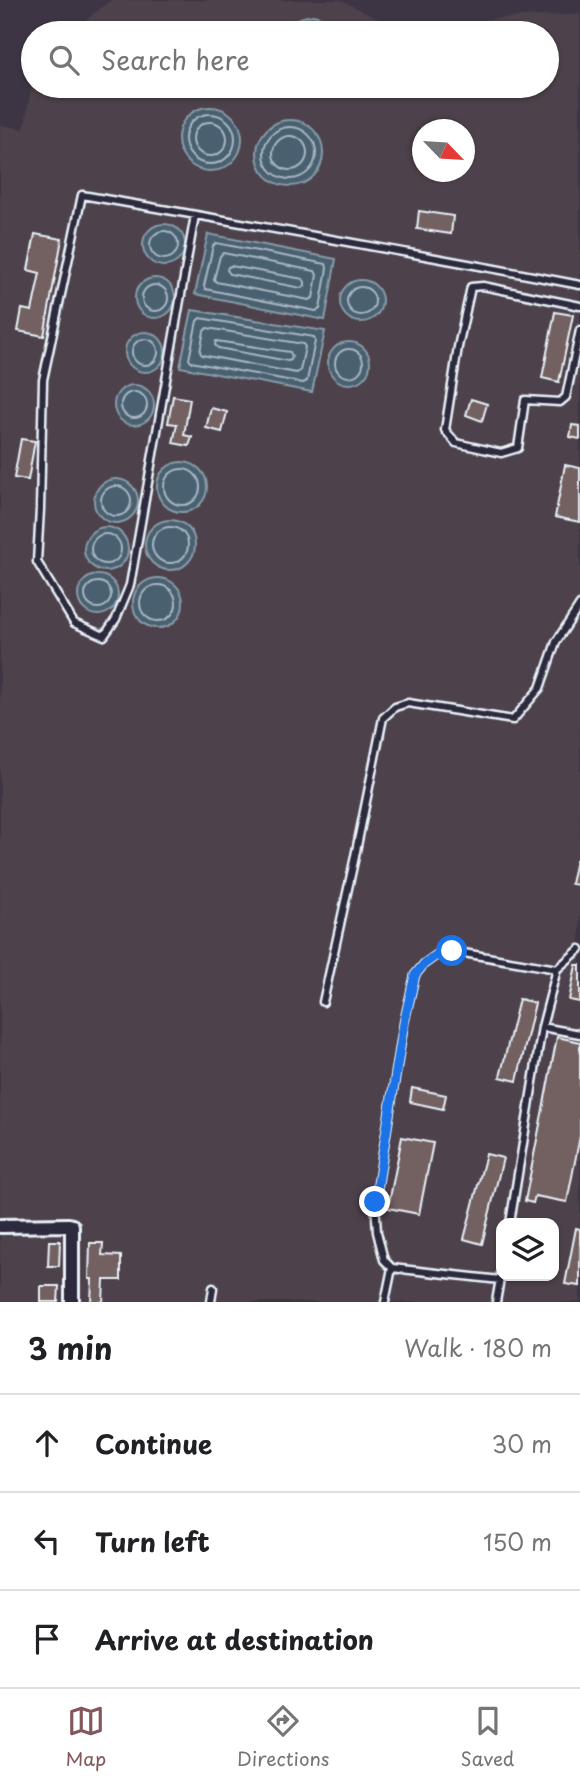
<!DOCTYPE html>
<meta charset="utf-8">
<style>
:root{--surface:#fff;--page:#f6f6f6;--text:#202124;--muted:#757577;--line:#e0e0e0;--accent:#84575d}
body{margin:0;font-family:"Playpen Sans",sans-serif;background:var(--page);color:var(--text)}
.controls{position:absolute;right:21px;bottom:21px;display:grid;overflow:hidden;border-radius:14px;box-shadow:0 2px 5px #0004}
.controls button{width:63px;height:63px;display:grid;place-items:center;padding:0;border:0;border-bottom:2px solid var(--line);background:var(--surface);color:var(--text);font:35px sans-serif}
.compass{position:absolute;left:412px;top:119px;width:63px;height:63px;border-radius:50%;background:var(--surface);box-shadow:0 2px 5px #0004;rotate:115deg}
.stop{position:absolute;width:21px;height:21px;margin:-16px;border:5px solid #1a73e8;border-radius:50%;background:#fff}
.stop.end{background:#1a73e8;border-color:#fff;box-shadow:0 2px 7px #0008}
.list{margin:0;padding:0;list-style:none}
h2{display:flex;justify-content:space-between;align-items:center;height:91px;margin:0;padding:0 28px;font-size:30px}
h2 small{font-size:23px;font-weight:400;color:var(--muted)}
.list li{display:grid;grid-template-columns:46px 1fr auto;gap:21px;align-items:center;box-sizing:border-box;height:98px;padding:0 28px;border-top:2px solid var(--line)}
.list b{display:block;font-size:26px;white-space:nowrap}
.list em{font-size:23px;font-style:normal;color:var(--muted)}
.icon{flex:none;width:38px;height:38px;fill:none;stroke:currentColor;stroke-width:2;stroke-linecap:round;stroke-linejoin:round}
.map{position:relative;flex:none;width:580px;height:1302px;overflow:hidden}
.search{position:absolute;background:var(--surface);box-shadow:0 2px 5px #0004;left:21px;right:21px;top:21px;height:77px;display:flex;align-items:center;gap:18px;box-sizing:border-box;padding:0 24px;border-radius:38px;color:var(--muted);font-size:26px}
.sheet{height:385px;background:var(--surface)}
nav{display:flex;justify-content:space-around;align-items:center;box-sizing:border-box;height:98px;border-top:2px solid var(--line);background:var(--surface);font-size:19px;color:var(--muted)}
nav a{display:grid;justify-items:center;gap:4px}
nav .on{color:var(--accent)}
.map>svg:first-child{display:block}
.built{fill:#4d424c;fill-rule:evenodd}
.water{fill:#496171;stroke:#899ba7;stroke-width:2}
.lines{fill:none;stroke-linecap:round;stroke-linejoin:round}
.shore{stroke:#a8b7c2;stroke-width:2}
.building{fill:#736160;stroke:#e8f1f8;stroke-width:2}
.service-casing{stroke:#e8f1f8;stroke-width:11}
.minor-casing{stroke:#e8f1f8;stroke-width:18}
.service{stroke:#2f2a3d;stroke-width:6}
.minor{stroke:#2f2a3d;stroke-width:12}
.route{stroke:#1a73e8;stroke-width:9}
</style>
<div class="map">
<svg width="580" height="1302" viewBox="0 0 580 1302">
<rect width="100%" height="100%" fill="#3d3544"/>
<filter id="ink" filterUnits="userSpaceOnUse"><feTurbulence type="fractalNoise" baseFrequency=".0143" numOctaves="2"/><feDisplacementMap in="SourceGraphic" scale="14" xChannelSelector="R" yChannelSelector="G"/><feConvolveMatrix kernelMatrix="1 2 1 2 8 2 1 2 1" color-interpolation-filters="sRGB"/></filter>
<g filter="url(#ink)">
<path class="built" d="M111 0H341L406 33H70Z
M580 14V1302H0V125L24 129 33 78V86H547V33H415L488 19ZM422 130H464V172H422ZM501 1223H554V1276H501Z"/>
<path class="water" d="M313 15C325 18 333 22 340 33H281C289 21 299 17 313 15Z
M178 139a32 32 0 1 1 64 0a32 32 0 1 1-64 0Z
M257 153a33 33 0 1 1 66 0a33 33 0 1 1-66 0Z
M143 245a21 21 0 1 1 42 0a21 21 0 1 1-42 0Z
M208 234 336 259 325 320 195 294Z
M135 298a20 20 0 1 1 40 0a20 20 0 1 1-40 0Z
M340 301a21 21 0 1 1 42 0a21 21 0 1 1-42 0Z
M192 310 325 331 312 392 180 367Z
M125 352a20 20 0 1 1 40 0a20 20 0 1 1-40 0Z
M328 363a21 21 0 1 1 42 0a21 21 0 1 1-42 0Z
M114 405a20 20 0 1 1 40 0a20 20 0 1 1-40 0Z
M157 487a25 25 0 1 1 50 0a25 25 0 1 1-50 0Z
M94 501a22 22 0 1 1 44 0a22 22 0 1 1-44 0Z
M145 545a25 25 0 1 1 50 0a25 25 0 1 1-50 0Z
M84 549a22 22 0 1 1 44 0a22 22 0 1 1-44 0Z
M78 595a20 20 0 1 1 40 0a20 20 0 1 1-40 0Z
M133 603a25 25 0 1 1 50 0a25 25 0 1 1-50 0Z"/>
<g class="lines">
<path class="shore" d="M185 139a25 25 0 1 1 50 0a25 25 0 1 1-50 0Z
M193 139a17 17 0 1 1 34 0a17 17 0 1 1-34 0Z
M264 153a26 26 0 1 1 52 0a26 26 0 1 1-52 0Z
M273 153a17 17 0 1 1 34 0a17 17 0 1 1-34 0Z
M150 245a14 14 0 1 1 28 0a14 14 0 1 1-28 0Z
M216 243 326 264 327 268 320 309 316 311 205 289 204 286 213 246Z
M223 253 315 271 317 275 313 298 309 300 216 282 214 279 220 256Z
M231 266 303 279 305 282V286L301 288 230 274 227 270 228 267Z
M142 298a13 13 0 1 1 26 0a13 13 0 1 1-26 0Z
M347 301a14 14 0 1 1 28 0a14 14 0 1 1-28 0Z
M200 318 314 337 315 341 307 381 303 383 191 362 189 359 197 321Z
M207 328 303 344 305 347 300 371 296 373 202 355 200 352 204 331Z
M132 352a13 13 0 1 1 26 0a13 13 0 1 1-26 0Z
M216 341 290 352 292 356 291 360 288 361 218 348 215 345Z
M335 363a14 14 0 1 1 28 0a14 14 0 1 1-28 0Z
M121 405a13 13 0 1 1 26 0a13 13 0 1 1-26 0Z
M164 487a18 18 0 1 1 36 0a18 18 0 1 1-36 0Z
M101 501a15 15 0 1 1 30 0a15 15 0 1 1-30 0Z
M152 545a18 18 0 1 1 36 0a18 18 0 1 1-36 0Z
M91 549a15 15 0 1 1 30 0a15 15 0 1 1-30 0Z
M85 595a13 13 0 1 1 26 0a13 13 0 1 1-26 0Z
M140 603a18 18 0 1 1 36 0a18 18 0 1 1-36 0Z"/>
</g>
<path class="building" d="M419 211 453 216 451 234 417 229Z
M35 234 62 239 44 336 18 331 22 309 32 311 40 273 28 270Z
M555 312 573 315 559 382 542 378Z
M173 396 190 399 184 435 192 437 189 446 173 443 177 424 168 423Z
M471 399 487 404 482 421 466 415Z
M211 408 227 412 222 432 206 428Z
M572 425 580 426V439L570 437Z
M21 439 35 441 28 480 14 478Z
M565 465 580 468V522L555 517Z
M576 860 580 861V885L571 884Z
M576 965H580V1002L569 1000Z
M519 999 535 1003 517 1081 500 1077Z
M557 1037 580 1042V1136L567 1202 535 1196 533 1203 525 1201Z
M412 1088 446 1095 443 1109 410 1102Z
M402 1137 433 1143 419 1214 388 1208Z
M486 1154 503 1158 482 1244 464 1239Z
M576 1228 580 1229V1286L565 1284Z
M49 1241H60L59 1266H48Z
M90 1243H103L102 1255 121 1256V1280H104L103 1302H91L92 1279H89Z
M41 1286H59L58 1302H41Z"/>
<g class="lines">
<defs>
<path id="service" d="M195 215 130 585 116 619 104 636 74 623 37 562 40 509 43 380 82 195C248 224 414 253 580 285
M580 306 483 286 471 287 458 347 445 430 456 443 501 453 518 448 525 400 560 402 566 397 580 330
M323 1002 354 861 383 718 395 707 408 703 513 720 540 688 556 642 580 605
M542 1027 580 1034
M510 1223 542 1027 557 969 580 949
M392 1268 384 1260 377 1232 375 1202 404 1023 415 975 424 964 438 954 452 951 557 969
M211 1302 213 1288
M385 1302 392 1268 500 1280
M496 1302 501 1273"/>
<path id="minor" d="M0 1226 69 1225 72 1226V1302"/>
</defs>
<use href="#service" class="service-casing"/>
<use href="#minor" class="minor-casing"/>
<use href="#service" class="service"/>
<use href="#minor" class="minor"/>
</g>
</g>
<g class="lines" filter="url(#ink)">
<path class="route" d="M375 1202 404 1023 415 975 424 964 438 954 452 951"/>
</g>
</svg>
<div class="controls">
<button><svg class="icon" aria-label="layers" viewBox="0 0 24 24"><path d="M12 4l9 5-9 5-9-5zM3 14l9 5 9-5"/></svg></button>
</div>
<svg class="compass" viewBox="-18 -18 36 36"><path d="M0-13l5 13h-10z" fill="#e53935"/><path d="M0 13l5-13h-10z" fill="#757577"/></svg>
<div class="stop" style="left:452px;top:951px"></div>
<div class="stop end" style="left:375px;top:1202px"></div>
<div class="search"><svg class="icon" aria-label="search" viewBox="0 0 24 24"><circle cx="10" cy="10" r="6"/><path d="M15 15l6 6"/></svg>Search here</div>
</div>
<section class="sheet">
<h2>3 min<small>Walk · 180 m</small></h2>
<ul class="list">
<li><svg class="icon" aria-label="ahead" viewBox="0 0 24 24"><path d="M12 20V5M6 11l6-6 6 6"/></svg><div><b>Continue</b></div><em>30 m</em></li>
<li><svg class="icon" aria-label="left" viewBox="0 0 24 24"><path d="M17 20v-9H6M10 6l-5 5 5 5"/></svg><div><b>Turn left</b></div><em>150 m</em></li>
<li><svg class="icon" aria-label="arrive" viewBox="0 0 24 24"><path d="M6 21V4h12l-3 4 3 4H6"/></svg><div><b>Arrive at destination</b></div></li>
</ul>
</section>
<nav>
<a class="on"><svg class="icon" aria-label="map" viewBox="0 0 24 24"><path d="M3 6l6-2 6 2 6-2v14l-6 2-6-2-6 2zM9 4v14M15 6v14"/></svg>Map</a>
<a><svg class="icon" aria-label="directions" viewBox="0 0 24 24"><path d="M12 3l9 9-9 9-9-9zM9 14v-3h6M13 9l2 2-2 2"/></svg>Directions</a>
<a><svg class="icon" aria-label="saved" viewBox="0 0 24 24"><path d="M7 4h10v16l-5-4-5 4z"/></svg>Saved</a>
</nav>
